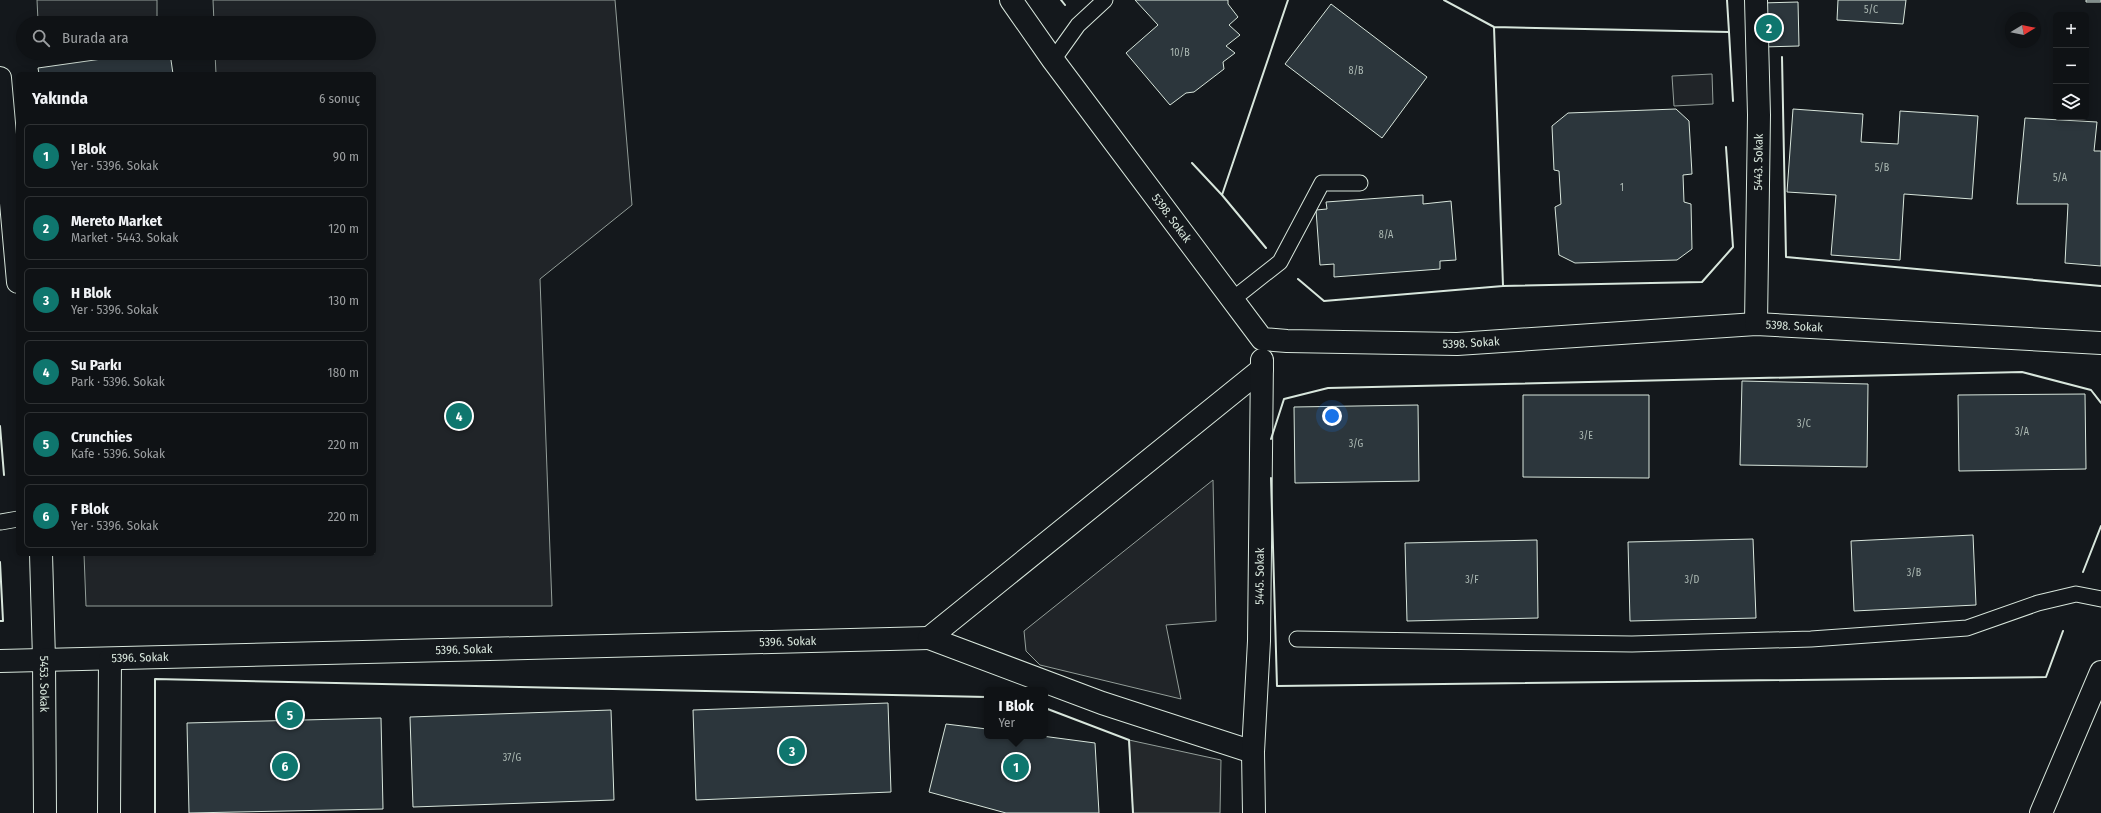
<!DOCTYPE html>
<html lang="tr">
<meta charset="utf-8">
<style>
:root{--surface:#0f1215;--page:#181b1e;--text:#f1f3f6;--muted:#9b9ea0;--line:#2f3234;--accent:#0f766e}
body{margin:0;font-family:"Fira Sans Condensed",sans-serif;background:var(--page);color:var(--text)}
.controls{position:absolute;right:12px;top:12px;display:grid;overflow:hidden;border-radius:6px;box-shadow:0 2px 10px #0003}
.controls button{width:36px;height:36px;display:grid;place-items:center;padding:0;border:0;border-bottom:1px solid var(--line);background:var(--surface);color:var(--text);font:20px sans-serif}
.compass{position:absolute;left:2005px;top:12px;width:36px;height:36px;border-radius:50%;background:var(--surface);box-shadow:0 2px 10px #0003;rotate:80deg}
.you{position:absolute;left:1332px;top:416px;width:14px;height:14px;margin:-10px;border:3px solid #fff;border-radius:50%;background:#1a73e8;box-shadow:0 0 0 6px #1a73e833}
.badge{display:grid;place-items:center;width:26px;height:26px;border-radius:50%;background:var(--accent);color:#fff;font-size:13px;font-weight:700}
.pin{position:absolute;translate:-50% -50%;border:2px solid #fff;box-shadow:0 1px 4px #0006}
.popup{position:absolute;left:984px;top:687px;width:64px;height:52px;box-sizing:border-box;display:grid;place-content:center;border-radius:6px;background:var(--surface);filter:drop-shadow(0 1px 3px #0005);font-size:13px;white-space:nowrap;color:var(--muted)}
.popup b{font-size:15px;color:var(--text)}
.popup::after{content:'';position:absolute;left:50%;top:100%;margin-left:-8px;border:8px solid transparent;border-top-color:var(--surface)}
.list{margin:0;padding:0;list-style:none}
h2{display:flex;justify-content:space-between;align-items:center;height:52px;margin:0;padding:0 16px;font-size:17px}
h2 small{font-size:13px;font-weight:400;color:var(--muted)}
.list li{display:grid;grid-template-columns:26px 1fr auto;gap:12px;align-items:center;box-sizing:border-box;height:64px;margin:0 8px 8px;padding:0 8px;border:1px solid var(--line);border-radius:6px}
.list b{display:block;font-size:15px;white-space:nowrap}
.list p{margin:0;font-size:13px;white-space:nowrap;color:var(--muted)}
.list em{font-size:13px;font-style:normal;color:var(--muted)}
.icon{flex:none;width:22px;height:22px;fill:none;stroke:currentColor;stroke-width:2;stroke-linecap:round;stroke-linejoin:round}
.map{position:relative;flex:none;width:2101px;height:813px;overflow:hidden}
.search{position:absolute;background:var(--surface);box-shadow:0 2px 10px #0003;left:16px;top:16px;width:360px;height:44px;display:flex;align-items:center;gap:10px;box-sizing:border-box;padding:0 14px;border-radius:22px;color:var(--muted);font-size:15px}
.panel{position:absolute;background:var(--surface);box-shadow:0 2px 10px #0003;left:16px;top:72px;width:360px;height:484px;border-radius:6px}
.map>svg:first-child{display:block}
.green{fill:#202428;stroke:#939e99}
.parking{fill:#24282b;stroke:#939e99}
.building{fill:#2c363c;stroke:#d8e6dc}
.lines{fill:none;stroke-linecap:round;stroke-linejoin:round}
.lane-casing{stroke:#d8e6dc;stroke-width:17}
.street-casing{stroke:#d8e6dc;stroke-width:24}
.secondary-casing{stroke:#d8e6dc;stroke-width:24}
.lane{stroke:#14181c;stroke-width:15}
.street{stroke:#14181c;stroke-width:22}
.secondary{stroke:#14181c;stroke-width:22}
.wall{stroke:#d8e6dc;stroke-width:2}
.labels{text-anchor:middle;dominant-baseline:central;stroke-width:3;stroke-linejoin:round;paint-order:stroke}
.number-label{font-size:10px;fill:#adbab4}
.street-label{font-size:12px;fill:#d8e6dc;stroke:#14181c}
</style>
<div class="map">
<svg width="2101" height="813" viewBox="0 0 2101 813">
<rect width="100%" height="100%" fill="#14181c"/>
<path class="green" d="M37 0H157V18L38 21Z
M213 0H615L632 205 540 279 552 606H86L84 554H374V74H216L215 53H369V23H214Z
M1712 74 1713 104 1674 106 1672 76Z
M1213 480 1216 621 1166 625 1181 699 1040 665 1026 651 1024 631Z"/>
<path class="parking" d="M1129 740 1221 760 1220 813H1133Z"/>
<path class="building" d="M1135 0H1228V4L1238 17 1229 25 1240 35 1226 46 1235 53 1223 62 1224 69 1194 92 1186 93 1170 105 1126 53 1158 25Z
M1838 0H1906L1903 24 1837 20Z
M2086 0H2101V2H2086Z
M1798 2 1799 46 1762 47 1761 3Z
M1331 4 1427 77 1382 138 1285 64Z
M123 53H170L173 74H39L38 68 123 56Z
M1676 109 1689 121 1692 174 1683 175 1684 202 1691 204 1692 249 1677 260 1575 263 1559 255 1555 207 1561 204 1559 171 1554 170 1552 126 1568 113Z
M1793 109 1863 114 1861 142 1898 144 1900 111 1978 116 1972 199 1904 194 1900 260 1831 255 1836 195 1787 192Z
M2025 118 2097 122 2094 151H2101V266L2065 263 2068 204H2017Z
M1423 195V204L1451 201 1456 260 1440 261V269L1334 277V264L1320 265 1316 210 1327 209 1326 202Z
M1742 381 1868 384 1867 467 1740 465Z
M2085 394 2086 469 1959 471 1958 395Z
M1523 395H1649V478L1523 477Z
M1418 405 1419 481 1295 483 1294 407Z
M1973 535 1976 605 1854 611 1851 541Z
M1753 539 1756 618 1630 621 1628 542Z
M1537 540 1538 618 1407 621 1405 543Z
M888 703 891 792 696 800 693 710Z
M611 710 614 800 413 807 410 717Z
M381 718 383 809 189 813 187 723Z
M946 724 987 729V736H1042L1095 743 1099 813H1006L929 792Z"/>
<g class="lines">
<defs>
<path id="lane" d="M1053 60 1078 25 1105 0
M1233 299 1280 262 1322 183H1360
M1 522 18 519
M1297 639 1632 644 1811 639 1967 628 2038 603 2076 594 2101 599"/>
<g id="street">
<path id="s1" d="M1011 0 1053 60 1262 339 1287 341 1457 344 1756 324 2101 343"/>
<path d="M0 78 18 282"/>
<path id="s2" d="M1756 324 1759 115 1756 0"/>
<path id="s3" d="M41 554 44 659 45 813"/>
<path id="s4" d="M0 661 929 638"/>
<path d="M1253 752 1102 703 929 638 1262 369"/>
<path d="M109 813 110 659"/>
<path id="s5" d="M1254 813 1253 752 1259 641 1262 360"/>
</g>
<path id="secondary" d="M2041 813 2101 672"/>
</defs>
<use href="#lane" class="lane-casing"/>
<use href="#street" class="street-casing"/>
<use href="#secondary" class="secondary-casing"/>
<use href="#lane" class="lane"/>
<use href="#street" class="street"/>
<use href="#secondary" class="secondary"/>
<path class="wall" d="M1061 0 1065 5
M1444 0 1494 27 1729 32 1727 0
M1494 27 1503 286 1702 282 1733 247 1726 147
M1729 32 1733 101
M1782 57 1786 257 2101 286
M1192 163 1222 195
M1266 248 1222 195 1288 0
M1298 279 1324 301 1503 286
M0 426 4 475
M1271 439 1284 399 1328 388 2022 372 2091 390 2101 403
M1271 478 1277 686 2046 677 2063 631
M0 562 3 621H0
M2083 572 2101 526
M1045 708 1129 740 1133 813
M155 813V679L987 697"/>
</g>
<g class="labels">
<g class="number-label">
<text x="1871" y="10">5/C</text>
<text x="1180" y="53">10/B</text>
<text x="1356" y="71">8/B</text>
<text x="1882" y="168">5/B</text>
<text x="2060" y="178">5/A</text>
<text x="1622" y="188">1</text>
<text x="1386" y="235">8/A</text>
<text x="1804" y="424">3/C</text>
<text x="2022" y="432">3/A</text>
<text x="1586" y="436">3/E</text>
<text x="1356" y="444">3/G</text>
<text x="1914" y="573">3/B</text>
<text x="1472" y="580">3/F</text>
<text x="1692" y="580">3/D</text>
<text x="512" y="758">37/G</text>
</g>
<g class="street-label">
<text stroke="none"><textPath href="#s2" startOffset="162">5443. Sokak</textPath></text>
<text stroke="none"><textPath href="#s1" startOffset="271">5398. Sokak</textPath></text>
<text stroke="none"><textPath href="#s1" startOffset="955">5398. Sokak</textPath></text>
<text stroke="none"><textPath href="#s1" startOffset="631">5398. Sokak</textPath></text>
<text stroke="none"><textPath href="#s5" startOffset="237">5445. Sokak</textPath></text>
<text stroke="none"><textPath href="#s4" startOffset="788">5396. Sokak</textPath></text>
<text stroke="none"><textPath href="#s4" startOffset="464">5396. Sokak</textPath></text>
<text stroke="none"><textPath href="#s4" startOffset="140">5396. Sokak</textPath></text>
<text stroke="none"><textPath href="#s3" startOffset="130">5453. Sokak</textPath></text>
</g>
</g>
</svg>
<div class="controls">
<button>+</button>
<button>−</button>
<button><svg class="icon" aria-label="layers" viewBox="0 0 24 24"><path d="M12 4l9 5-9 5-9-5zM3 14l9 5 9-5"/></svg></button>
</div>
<svg class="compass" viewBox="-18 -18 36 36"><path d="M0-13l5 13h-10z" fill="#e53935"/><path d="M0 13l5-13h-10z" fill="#9b9ea0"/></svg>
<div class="you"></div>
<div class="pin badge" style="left:1016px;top:767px">1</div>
<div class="popup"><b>I Blok</b>Yer</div>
<div class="pin badge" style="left:1769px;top:28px">2</div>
<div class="pin badge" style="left:792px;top:751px">3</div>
<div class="pin badge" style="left:459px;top:416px">4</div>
<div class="pin badge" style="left:290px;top:715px">5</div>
<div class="pin badge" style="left:285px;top:766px">6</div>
<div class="search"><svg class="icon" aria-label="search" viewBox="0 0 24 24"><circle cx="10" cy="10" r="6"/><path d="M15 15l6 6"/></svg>Burada ara</div>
<section class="panel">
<h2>Yakında<small>6 sonuç</small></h2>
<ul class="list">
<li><span class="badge">1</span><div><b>I Blok</b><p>Yer · 5396. Sokak</p></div><em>90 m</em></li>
<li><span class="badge">2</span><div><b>Mereto Market</b><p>Market · 5443. Sokak</p></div><em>120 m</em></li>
<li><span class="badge">3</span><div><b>H Blok</b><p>Yer · 5396. Sokak</p></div><em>130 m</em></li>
<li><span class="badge">4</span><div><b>Su Parkı</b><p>Park · 5396. Sokak</p></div><em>180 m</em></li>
<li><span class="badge">5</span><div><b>Crunchies</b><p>Kafe · 5396. Sokak</p></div><em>220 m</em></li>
<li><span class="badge">6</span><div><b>F Blok</b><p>Yer · 5396. Sokak</p></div><em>220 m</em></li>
</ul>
</section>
</div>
